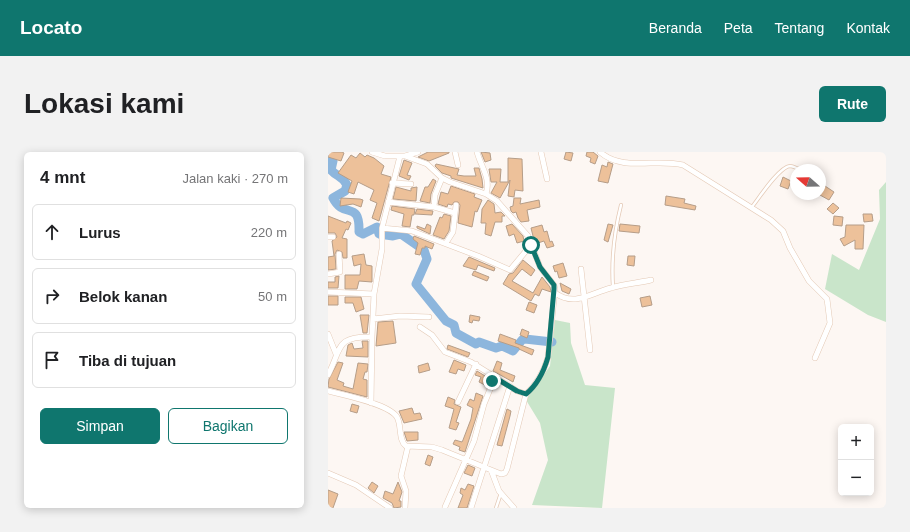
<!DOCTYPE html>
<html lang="id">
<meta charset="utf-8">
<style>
:root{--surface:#fff;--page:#f2f2f2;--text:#202124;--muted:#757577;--line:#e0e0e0;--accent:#0f766e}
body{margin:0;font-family:Helvetica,sans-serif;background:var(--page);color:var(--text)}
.controls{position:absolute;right:12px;bottom:12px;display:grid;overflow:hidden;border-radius:6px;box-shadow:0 2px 10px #0003}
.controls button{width:36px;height:36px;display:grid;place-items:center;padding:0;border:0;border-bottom:1px solid var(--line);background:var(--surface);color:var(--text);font:20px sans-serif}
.compass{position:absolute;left:462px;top:12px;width:36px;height:36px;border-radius:50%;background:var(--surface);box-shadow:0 2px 10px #0003;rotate:290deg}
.stop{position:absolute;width:12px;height:12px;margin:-9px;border:3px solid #0f766e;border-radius:50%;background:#fff}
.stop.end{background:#0f766e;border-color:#fff;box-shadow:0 1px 4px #0008}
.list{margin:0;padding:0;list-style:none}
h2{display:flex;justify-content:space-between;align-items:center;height:52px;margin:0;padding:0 16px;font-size:17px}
h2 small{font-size:13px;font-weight:400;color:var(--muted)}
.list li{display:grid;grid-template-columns:26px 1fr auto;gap:12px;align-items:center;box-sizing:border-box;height:56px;margin:0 8px 8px;padding:0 8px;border:1px solid var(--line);border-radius:6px}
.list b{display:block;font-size:15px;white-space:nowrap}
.list em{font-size:13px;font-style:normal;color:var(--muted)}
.actions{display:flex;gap:8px;padding:12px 16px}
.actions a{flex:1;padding:9px 0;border:1px solid var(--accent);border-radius:6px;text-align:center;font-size:14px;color:var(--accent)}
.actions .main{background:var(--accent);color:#fff}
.icon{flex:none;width:22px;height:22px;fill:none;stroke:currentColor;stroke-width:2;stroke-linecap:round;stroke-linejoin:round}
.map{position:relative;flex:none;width:558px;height:356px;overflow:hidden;border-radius:6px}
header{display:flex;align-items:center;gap:24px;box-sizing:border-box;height:56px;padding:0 20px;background:var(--accent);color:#fff}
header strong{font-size:19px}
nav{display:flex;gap:22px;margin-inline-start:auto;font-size:14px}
.intro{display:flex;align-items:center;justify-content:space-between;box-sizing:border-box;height:96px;padding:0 24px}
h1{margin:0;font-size:28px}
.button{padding:10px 18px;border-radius:6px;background:var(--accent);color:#fff;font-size:14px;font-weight:700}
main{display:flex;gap:24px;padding:0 24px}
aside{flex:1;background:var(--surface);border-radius:6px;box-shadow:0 2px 10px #0003}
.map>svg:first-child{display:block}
.green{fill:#c9e5ca}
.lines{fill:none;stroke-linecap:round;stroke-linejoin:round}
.river{stroke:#8db6dd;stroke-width:9}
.building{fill:#edc19a;stroke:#b59d88}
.service-casing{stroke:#e4c9b5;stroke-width:4}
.minor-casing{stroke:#e4c9b5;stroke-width:6}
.service{stroke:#fff;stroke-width:2.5}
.minor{stroke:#fff;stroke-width:5}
.route{stroke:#0f766e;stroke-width:5}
</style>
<header>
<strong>Locato</strong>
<nav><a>Beranda</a><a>Peta</a><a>Tentang</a><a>Kontak</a></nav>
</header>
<div class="intro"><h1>Lokasi kami</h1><a class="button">Rute</a></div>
<main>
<aside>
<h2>4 mnt<small>Jalan kaki · 270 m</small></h2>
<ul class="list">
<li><svg class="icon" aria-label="ahead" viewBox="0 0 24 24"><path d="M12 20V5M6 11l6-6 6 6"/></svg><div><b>Lurus</b></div><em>220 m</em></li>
<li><svg class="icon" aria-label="right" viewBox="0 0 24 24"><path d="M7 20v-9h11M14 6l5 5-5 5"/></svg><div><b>Belok kanan</b></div><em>50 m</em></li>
<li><svg class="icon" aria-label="arrive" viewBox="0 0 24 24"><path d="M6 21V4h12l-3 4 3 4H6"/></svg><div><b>Tiba di tujuan</b></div></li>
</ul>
<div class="actions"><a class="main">Simpan</a><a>Bagikan</a></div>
</aside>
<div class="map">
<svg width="558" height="356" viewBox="0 0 558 356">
<rect width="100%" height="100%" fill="#fdf7f3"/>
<path class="green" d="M558 30V170L540 163 497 137 504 102 531 118 552 67 551 38Z
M227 168 242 171 243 191 257 233 287 236 274 356 204 353 220 308 212 271 198 248 222 214Z"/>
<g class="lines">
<path class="river" d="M0 7 5 9 3 18C9 25 14 23 19 33L17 39 5 46C16 68 32 47 31 80L35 82 49 75 51 82 65 84 73 82 96 98 99 107 88 132 118 169 126 173 128 181 148 192 151 190 168 196 174 194 185 199 194 188 197 187 224 190"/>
</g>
<path class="building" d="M0 0H14L16 1 13 9 0 5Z
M100 0H121V1L101 9 90 5Z
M153 0 162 1 163 8 157 10Z
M238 0 245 1 243 9 236 7Z
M259 0H265L270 4 267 12 262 10 263 6 258 4Z
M32 1 37 5 39 3 46 6 56 14 53 22 63 25 51 69 44 66 49 51 42 48 46 38 30 30 26 42 20 40 24 29 10 21 23 3 28 6Z
M180 6 194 7 195 39 187 38 186 45 180 44 182 28 172 46 163 41 169 30H163L161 17H173L172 30H180Z
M76 8 84 11 79 23 83 24 81 28 71 24Z
M280 10 285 12 280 31 270 29 274 13 279 15Z
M108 12 131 17 129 23 136 24H148L146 16H151L154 27 155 36 123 26V24L114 21 107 14Z
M455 25 463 29 460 37 452 34Z
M105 27 108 29 103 42 102 51 92 49 97 35H100Z
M123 34 147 42 146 45 154 48 149 60 147 59 144 75 130 71 132 53 130 50H126L124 53 120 52 119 55 110 52 113 40 120 42Z
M497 34 506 40 501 48 492 43Z
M68 35 83 39V36L89 35 88 49 65 47Z
M338 44 357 47 356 51 368 54 367 58 337 53Z
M13 46 32 47 35 48 33 55 25 52 12 54Z
M186 46H193L192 52 211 48 212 55 199 58 201 69 193 70 190 66 188 60 185 61 183 59 182 55 185 54Z
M160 48 166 52 167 61 173 60 177 64H174V70H167L163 84 157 82 158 71H153L154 57Z
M505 51 511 56 505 62 499 57Z
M64 54 87 57 86 63H84L82 75 74 74 76 62 63 58Z
M89 57 105 59 104 63 87 62Z
M116 62 123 64 121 79 116 87 105 83 112 65 114 66Z
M535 62H544L545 69 536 70Z
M0 64 18 71 19 69 23 71 20 78 18 77 14 86 19 87V106H15L14 100 9 98 7 102 8 117 0 118V105L6 104 4 89 9 85 7 81H0Z
M506 64 515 65 514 74 505 73Z
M99 72 103 74 102 82 89 76V74L97 77Z
M184 72 195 84 196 89 189 91 186 82 181 84 178 74Z
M280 72 285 73 280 90 276 88Z
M292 72 312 74 311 81 291 79Z
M214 73 216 80 219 79 222 90 224 89 226 94 219 96 216 89 207 92 203 76Z
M518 73H536L535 97H527V88L516 94 512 87 517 85Z
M86 84 106 92 104 97 97 94V96H94L92 103 87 102 90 91 85 87Z
M36 102 38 113 44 114V130L31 129 29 137H17V123H32L33 112 26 114 24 104Z
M300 104H307L306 114 299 113Z
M141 105 167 116 166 119 150 113 148 118 135 114Z
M195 108 207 118 203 124 194 117 184 129 205 141 214 125 222 135 223 140 214 137 211 144 207 142 203 149 175 132 181 122 185 121Z
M235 111 239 124 231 126 229 119 227 120 225 114Z
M146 119 161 125 159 129 144 123Z
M11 124 10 136H0V130H7V125Z
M232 131 243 137 241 142 234 139Z
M0 144H10V153H0Z
M322 144 324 153 314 155 312 146Z
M17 145H33L36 157 28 160 25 151H17Z
M201 150 209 153 206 161 198 158Z
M32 163H41L39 181H35Z
M142 163 152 165 151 169 145 168 144 171 141 170Z
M65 169 68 191 48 194 50 170Z
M194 177 201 180 199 186 192 183Z
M172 182 188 188 187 191 206 198 204 203 191 197V196L170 189Z
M34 189H40V205L18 204 20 193 24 191 26 197 35 196Z
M120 193 142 201 140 205 119 197Z
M126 208 138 213 136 219 130 217 128 222 121 220Z
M169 209 174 211 172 218 187 224 185 230 165 219Z
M10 210 15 211 9 228 16 231 15 234 25 237 30 211 40 212 39 220H37L35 227 39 228V245L0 235 1 227Z
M100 211 102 218 91 221 90 214Z
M149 219 162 227 159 234 151 230 153 225 147 223Z
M148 241 155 244 137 300 131 298 132 295 125 292 127 288 134 290 135 288 143 267 145 256 139 253 142 247 146 249Z
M120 245 127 248 126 252 133 255 128 270 131 271 128 278 121 276 126 257 117 254Z
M24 252 31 254 29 261 22 259Z
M84 256 86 262 92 261 94 267 76 271 71 259Z
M179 257 183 259 182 264 174 294 169 293Z
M76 280H90V288L79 289Z
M100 303 105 305 102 314 97 312Z
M140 313 147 316 144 324 136 321Z
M44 330 50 334 46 341 40 336Z
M70 330 74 340 71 349H73V355L66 356 64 351 55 346 57 339 65 342Z
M140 332 146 334 139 356H130L135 343 132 341 133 336 137 338Z
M0 338 10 342 5 356H0Z"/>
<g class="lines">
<defs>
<path id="service" d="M424 55C431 46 451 15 462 14 465 14 470 17 474 18
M285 135C283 106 286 81 293 53
M168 356 173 341"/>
<path id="minor" d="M44 0 57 4H77L99 12 114 26 122 30 158 42 169 49 200 84 212 115 226 133 227 137 220 205C216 219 209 232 198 242L189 239 167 225 156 252 146 289 117 355
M127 0 130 13
M149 0C153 15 163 26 158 42
M213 0 219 27
M272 0C295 20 328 6 355 13L443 68 455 79 462 96 481 129 499 147 502 171 487 206
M77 4 90 0
M114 26 107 43 106 55 127 61
M64 31 83 32
M60 50 106 55
M54 76 84 79 150 104 182 118 203 93
M0 85H5
M118 91 125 80 128 53
M253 117 262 198
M0 122 12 120 11 102
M0 140 46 142
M227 141C247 155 263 141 283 136 296 132 310 131 323 128
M45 167 72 164 101 165
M92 175 104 183 117 200 143 210 167 225
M0 182 8 202
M44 185 46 142 54 97V76L72 4
M0 223C14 196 7 184 44 185L43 251
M0 239C16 243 61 252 69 265 74 274 70 288 78 294L104 295 114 298 173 322 177 321 179 317 198 242
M130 250 148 212
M163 318 171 339 186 356
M0 321 28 333 62 356
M77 356 78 339 73 324 80 294
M143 356 182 234"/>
</defs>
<use href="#service" class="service-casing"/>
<use href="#minor" class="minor-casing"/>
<use href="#service" class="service"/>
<use href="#minor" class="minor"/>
</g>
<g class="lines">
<path class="route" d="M164 229 166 225 189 239 198 242C209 233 216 219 220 205L226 137V133L212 115 203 93"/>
</g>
</svg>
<div class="controls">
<button>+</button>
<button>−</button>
</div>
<svg class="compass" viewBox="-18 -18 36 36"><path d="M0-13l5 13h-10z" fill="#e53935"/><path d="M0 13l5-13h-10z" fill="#757577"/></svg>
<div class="stop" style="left:203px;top:93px"></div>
<div class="stop end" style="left:164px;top:229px"></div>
</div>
</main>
